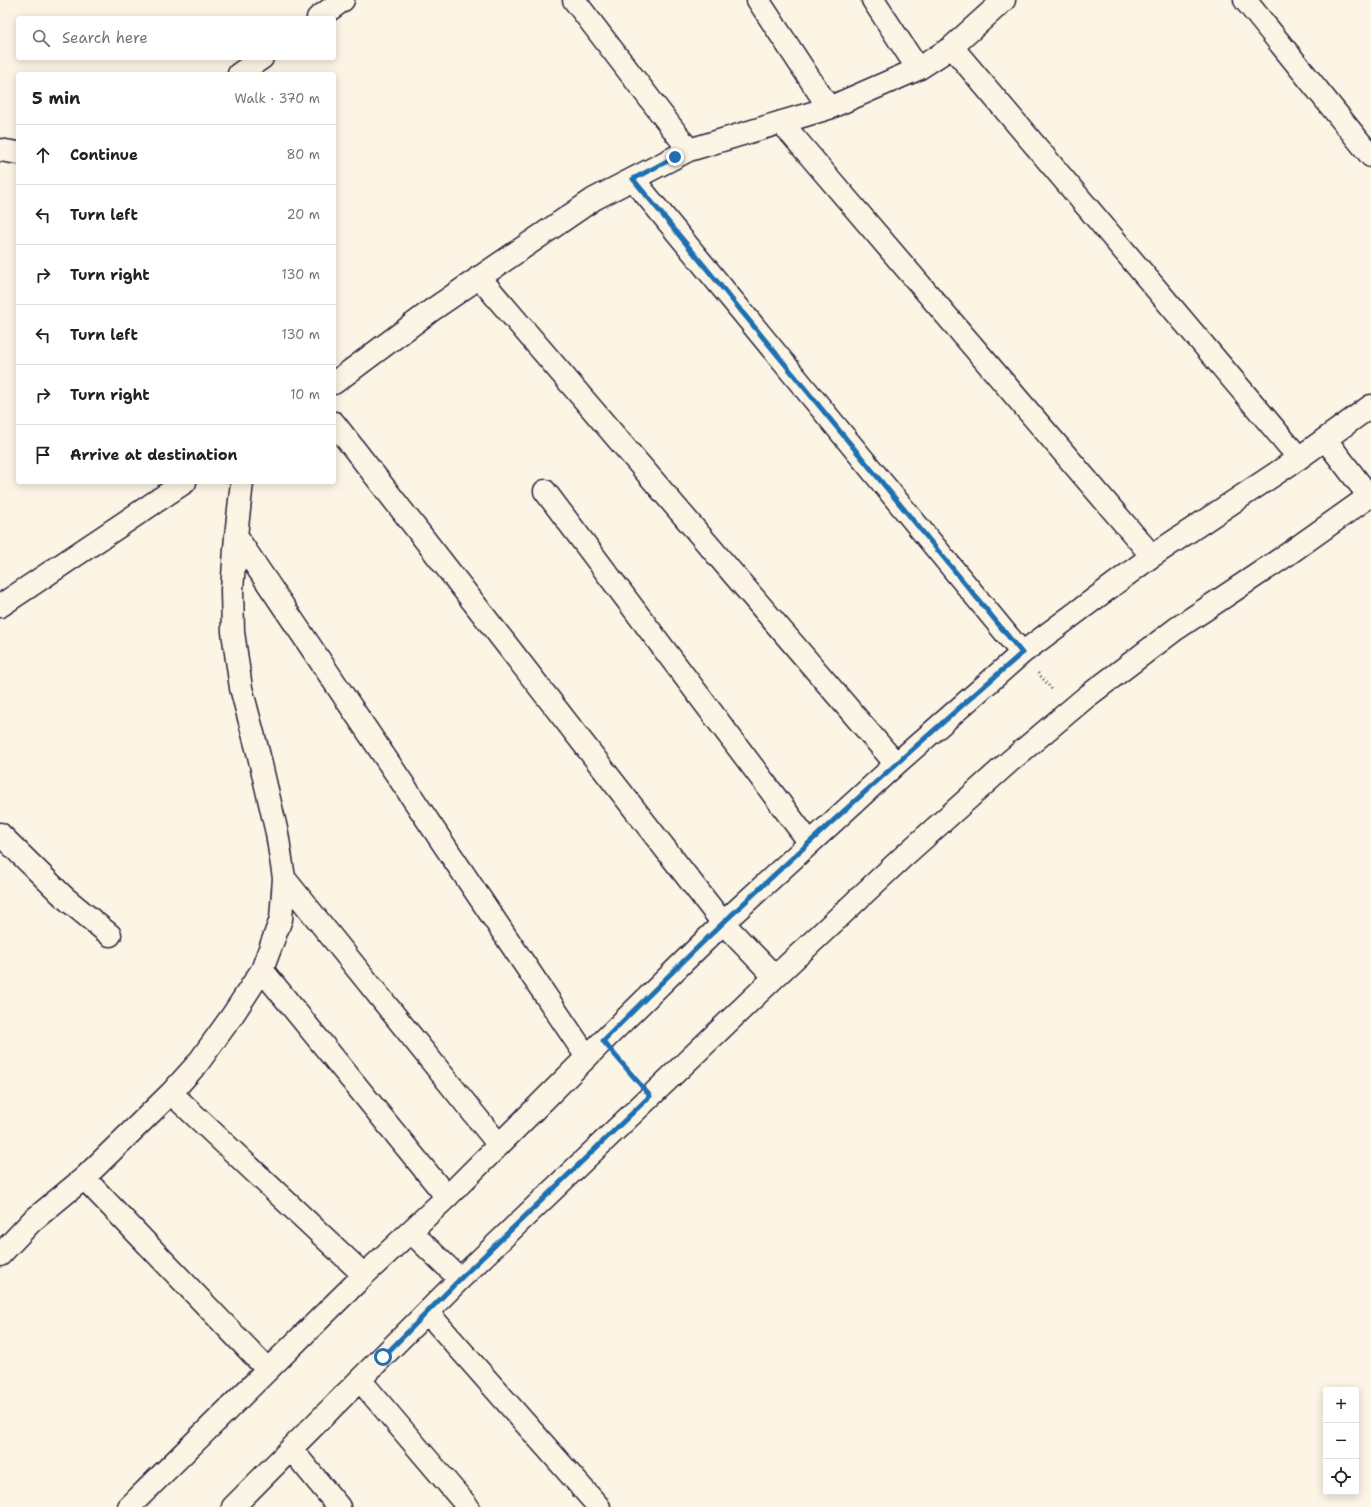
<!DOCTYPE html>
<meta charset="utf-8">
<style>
:root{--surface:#fff;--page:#f2f2f2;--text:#202124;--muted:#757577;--line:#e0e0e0}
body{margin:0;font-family:"Shantell Sans",sans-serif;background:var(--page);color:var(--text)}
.controls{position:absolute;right:12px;bottom:12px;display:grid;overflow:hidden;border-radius:4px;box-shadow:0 2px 10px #0003}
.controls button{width:36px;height:36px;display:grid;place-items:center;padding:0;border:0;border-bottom:1px solid var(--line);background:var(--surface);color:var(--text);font:20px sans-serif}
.stop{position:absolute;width:12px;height:12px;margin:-9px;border:3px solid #1f6fb2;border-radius:50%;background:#fff}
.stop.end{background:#1f6fb2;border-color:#fff;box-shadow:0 1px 4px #0008}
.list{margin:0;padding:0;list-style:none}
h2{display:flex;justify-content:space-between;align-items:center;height:52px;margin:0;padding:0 16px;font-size:17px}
h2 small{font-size:13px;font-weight:400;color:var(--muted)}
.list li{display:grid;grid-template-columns:26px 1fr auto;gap:12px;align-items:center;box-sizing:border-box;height:60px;padding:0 16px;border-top:1px solid var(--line)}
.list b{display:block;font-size:15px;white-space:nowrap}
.list em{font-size:13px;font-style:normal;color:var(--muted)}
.icon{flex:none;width:22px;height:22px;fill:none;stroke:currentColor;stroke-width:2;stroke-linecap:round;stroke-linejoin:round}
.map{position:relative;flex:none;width:1371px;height:1507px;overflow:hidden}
.search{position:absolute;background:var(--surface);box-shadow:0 2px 10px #0003;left:16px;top:16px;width:320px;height:44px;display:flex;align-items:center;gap:10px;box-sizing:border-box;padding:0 14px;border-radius:4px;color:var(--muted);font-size:15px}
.panel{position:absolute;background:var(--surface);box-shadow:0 2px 10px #0003;left:16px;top:72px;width:320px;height:412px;border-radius:4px}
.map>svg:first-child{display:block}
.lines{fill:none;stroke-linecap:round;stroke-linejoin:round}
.minor-casing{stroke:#22223b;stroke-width:25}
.path{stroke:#22223b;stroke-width:2.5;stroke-dasharray:1 3;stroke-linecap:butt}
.minor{stroke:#fcf5e5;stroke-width:22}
.route{stroke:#1f6fb2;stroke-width:5}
</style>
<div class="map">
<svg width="1371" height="1507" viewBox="0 0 1371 1507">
<rect width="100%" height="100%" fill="#fcf5e5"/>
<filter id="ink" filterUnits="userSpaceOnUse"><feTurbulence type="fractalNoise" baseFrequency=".025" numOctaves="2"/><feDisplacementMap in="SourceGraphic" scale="8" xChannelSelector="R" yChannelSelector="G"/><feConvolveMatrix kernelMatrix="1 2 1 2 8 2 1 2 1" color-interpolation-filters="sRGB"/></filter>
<g filter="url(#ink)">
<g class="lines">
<defs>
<path id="minor" d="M574 0 689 150
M758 0 829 108
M873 0 918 69
M1245 0 1371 156
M318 18 343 0
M952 47 1299 458
M239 74 262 58
M781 122 1152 556
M0 150 18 153
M633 179 1022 653
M479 277 896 764
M334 383 432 310 594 199 689 150 829 108 918 69 952 47 1004 0
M334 423 723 923 775 977
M1325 439 1369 496
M545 491 810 843
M236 536 587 1057
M0 606 185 482
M0 834 64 897 110 935
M284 878 499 1145
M262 970 447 1197
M171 1093 364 1275
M84 1178 268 1370
M411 1232 460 1279
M0 1255 32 1221 84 1178 171 1093 198 1063 232 1016 262 970 281 919 284 878 277 833 259 756 241 688 233 632 232 590 236 536 242 482
M428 1313 599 1507
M360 1380 468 1507
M291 1449 339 1507
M129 1507 364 1275 447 1197 603 1041 723 923 896 764 1022 653 1152 556 1299 458 1371 406
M233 1507 460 1279 775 977 904 856 1009 762 1085 698 1176 629 1288 554 1371 495"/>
</defs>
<use href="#minor" class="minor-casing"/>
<path class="path" d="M1038 673 1053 691
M621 1062 633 1076"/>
<use href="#minor" class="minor"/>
</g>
</g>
<g class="lines" filter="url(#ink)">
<path class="route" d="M383 1357 460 1279 650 1096 603 1041C643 1001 683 961 724 922 821 830 921 741 1022 653L633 179 675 157"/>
</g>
</svg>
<div class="controls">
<button>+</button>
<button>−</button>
<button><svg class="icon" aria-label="locate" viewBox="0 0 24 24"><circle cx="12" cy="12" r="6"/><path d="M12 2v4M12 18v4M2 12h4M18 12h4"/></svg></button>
</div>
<div class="stop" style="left:383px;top:1357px"></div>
<div class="stop end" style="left:675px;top:157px"></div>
<div class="search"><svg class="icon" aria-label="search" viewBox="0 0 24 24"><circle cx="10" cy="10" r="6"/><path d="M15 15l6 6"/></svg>Search here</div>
<section class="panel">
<h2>5 min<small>Walk · 370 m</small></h2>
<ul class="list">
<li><svg class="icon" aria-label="ahead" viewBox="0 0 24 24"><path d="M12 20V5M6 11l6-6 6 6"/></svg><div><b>Continue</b></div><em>80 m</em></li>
<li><svg class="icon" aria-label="left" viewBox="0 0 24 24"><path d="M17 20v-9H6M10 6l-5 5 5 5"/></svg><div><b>Turn left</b></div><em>20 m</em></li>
<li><svg class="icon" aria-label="right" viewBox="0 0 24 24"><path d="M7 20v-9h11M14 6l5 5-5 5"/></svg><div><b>Turn right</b></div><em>130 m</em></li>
<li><svg class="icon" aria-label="left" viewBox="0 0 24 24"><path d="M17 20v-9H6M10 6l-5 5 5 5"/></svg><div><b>Turn left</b></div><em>130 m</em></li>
<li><svg class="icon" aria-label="right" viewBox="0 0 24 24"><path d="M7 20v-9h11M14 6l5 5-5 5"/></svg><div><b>Turn right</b></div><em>10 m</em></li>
<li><svg class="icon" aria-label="arrive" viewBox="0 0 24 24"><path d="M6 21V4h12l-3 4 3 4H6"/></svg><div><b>Arrive at destination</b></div></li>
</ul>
</section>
</div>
